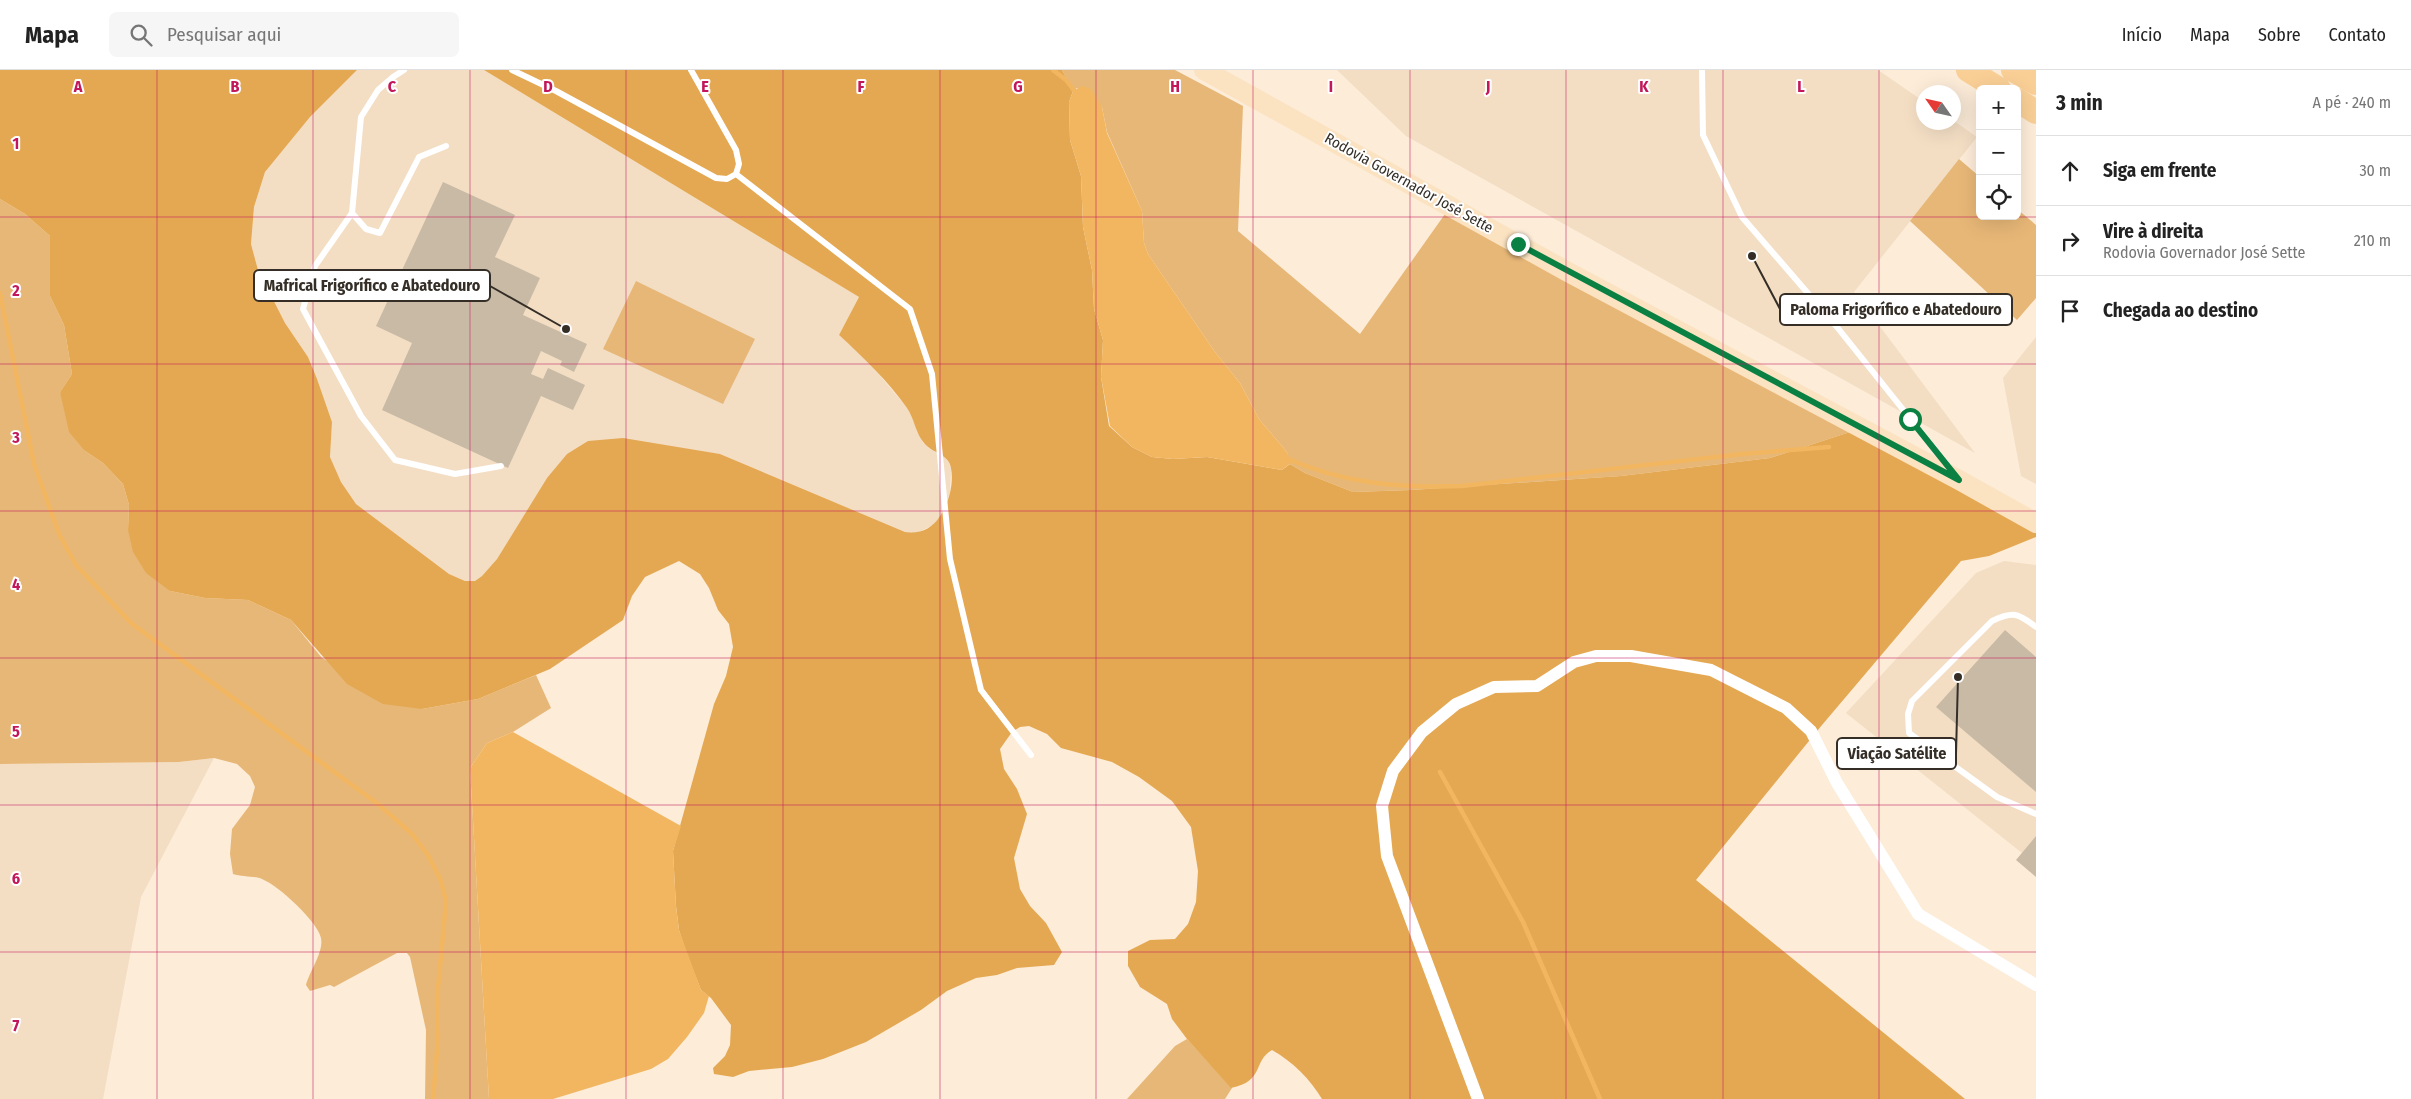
<!DOCTYPE html>
<html lang="pt">
<meta charset="utf-8">
<style>
:root{--surface:#fff;--page:#f6f6f6;--text:#222;--muted:#767676;--line:#e0e0e0}
body{margin:0;font-family:"Fira Sans Condensed",sans-serif;background:var(--page);color:var(--text)}
.controls{position:absolute;right:15px;top:15px;display:grid;overflow:hidden;border-radius:8px;box-shadow:0 5px 20px #0002}
.controls button{width:45px;height:45px;display:grid;place-items:center;padding:0;border:0;border-bottom:1px solid var(--line);background:var(--surface);color:var(--text);font:25px sans-serif}
.compass{position:absolute;left:1916px;top:15px;width:45px;height:45px;border-radius:50%;background:var(--surface);box-shadow:0 5px 20px #0002;rotate:304deg}
.stop{position:absolute;width:15px;height:15px;margin:-11px;border:4px solid #0b8043;border-radius:50%;background:#fff}
.stop.end{background:#0b8043;border-color:#fff;box-shadow:0 1px 5px #0008}
.list{margin:0;padding:0;list-style:none}
h2{display:flex;justify-content:space-between;align-items:center;height:65px;margin:0;padding:0 20px;font-size:21px}
h2 small{font-size:16px;font-weight:400;color:var(--muted)}
.list li{display:grid;grid-template-columns:32px 1fr auto;gap:15px;align-items:center;box-sizing:border-box;height:70px;padding:0 20px;border-top:1px solid var(--line)}
.list b{display:block;font-size:19px;white-space:nowrap}
.list p{margin:0;font-size:16px;white-space:nowrap;color:var(--muted)}
.list em{font-size:16px;font-style:normal;color:var(--muted)}
.icon{flex:none;width:28px;height:28px;fill:none;stroke:currentColor;stroke-width:2;stroke-linecap:round;stroke-linejoin:round}
.map{position:relative;flex:none;width:2036px;height:1029px;overflow:hidden}
header{display:flex;align-items:center;gap:30px;box-sizing:border-box;height:70px;padding:0 25px;background:var(--surface);border-bottom:1px solid var(--line)}
header strong{font-size:24px}
nav{display:flex;gap:28px;margin-inline-start:auto;font-size:18px}
.search{width:350px;height:45px;background:var(--page);display:flex;align-items:center;gap:12px;box-sizing:border-box;padding:0 18px;border-radius:8px;color:var(--muted);font-size:19px}
main{display:flex}
aside{flex:1;background:var(--surface)}
.map>svg:first-child{display:block}
.built{fill:#f3dec4}
.green{fill:#e7b777}
.forest{fill:#e4a852}
.water{fill:#f2b661}
.lines{fill:none;stroke-linecap:round;stroke-linejoin:round}
.stream{stroke:#f2b661;stroke-width:4.5}
.building{fill:#c9baa6}
.service{stroke:#fff;stroke-width:6}
.minor{stroke:#fff;stroke-width:12}
.primary{stroke:#fbe2c0;stroke-width:20}
.motorway{stroke:#f9cf96;stroke-width:24}
.route{stroke:#0b8043;stroke-width:6}
.grid{fill:none;stroke:#c2185b;stroke-width:1;stroke-opacity:0.55}
.labels{text-anchor:middle;dominant-baseline:central;stroke-width:4;stroke-linejoin:round;paint-order:stroke}
.street-label{font-size:15px;fill:#342e27;stroke:#fff}
.grid-label{font-size:16px;text-anchor:middle;font-weight:bold;fill:#c2185b;stroke:#fff;stroke-width:4;stroke-linejoin:round;paint-order:stroke}
.leader{fill:none;stroke:#342e27;stroke-width:2}
.callout-dot{fill:#342e27;stroke:#fff;stroke-width:2}
.callout{fill:#fff;stroke:#342e27;stroke-width:2}
.callout-label{font-size:16px;text-anchor:middle;font-weight:bold;fill:#342e27}
</style>
<header>
<strong>Mapa</strong>
<div class="search"><svg class="icon" aria-label="search" viewBox="0 0 24 24"><circle cx="10" cy="10" r="6"/><path d="M15 15l6 6"/></svg>Pesquisar aqui</div>
<nav><a>Início</a><a>Mapa</a><a>Sobre</a><a>Contato</a></nav>
</header>
<main>
<div class="map">
<svg width="2036" height="1029" viewBox="0 0 2036 1029">
<rect width="100%" height="100%" fill="#fcecd8"/>
<path class="built" d="M357 0H484L859 227 839 265 866 289 908 339 923 373 947 388 951 398 950 422 945 438 935 454 917 463 905 462 720 384 659 375 547 408 497 489 482 506 475 511H465L449 504 356 434 341 412 330 387 332 352 308 287 285 253 258 200 251 174 254 137 265 102 310 47Z
M1337 0H1878L1923 31 1924 52 1954 51 1977 67 1854 222 1975 383 1406 66Z
M2036 267V414L2021 406 2003 308Z
M2004 491 2036 495V794L1846 643 1976 503Z
M214 688 141 827 103 1029H0V694L179 692Z"/>
<path class="green" d="M1062 0H1175L1243 36 1238 161 1360 264 1445 144 1850 362 1770 388 1621 406 1411 420 1353 422 1305 403 1290 394 1287 382 1259 349 1240 313 1215 282 1148 184 1144 173 1142 141 1107 62 1102 37 1077 18 1073 21Z
M1959 89 1980 107V146H2017V139L2036 155V228L2017 250 1910 151Z
M0 129 25 144 50 166V226L64 255 72 304 60 322 85 381 103 393 123 414 129 435 128 460 170 521 205 528 248 530 291 550 322 588 422 639 478 629 536 605 551 638 513 662 487 673 470 698 489 1029H425L426 960 410 887 407 883H397L334 917 330 915 310 921 306 915C309 902 324 882 321 868 317 851 279 816 262 809 256 806 242 807 233 804L230 784 232 759 250 735 255 717 250 706 237 694 214 688 179 692 0 694Z
M636 211 755 269 723 334 603 279Z
M1187 969 1232 1018 1225 1029H1127L1175 976Z"/>
<path class="forest" d="M0 0H357L310 47 265 102 254 137 251 174 258 200 285 253 308 287 317 309 332 352 330 387 341 412 356 434 449 504 465 511H475L482 506 497 489 547 408 567 384 588 371 623 368 720 384 905 462C920 464 932 459 940 446 949 432 954 414 951 398 949 384 932 383 924 373 916 364 914 348 907 338 888 311 863 287 839 265L859 227 484 0H1062L1073 21 1069 32 1070 70 1081 106 1083 157 1092 200 1094 239 1103 270 1101 307 1109 356 1132 377 1152 387 1173 389 1207 387 1282 400 1290 394 1305 403 1353 422 1411 420 1621 406 1770 388 1850 362 2036 461V467L1989 486 1961 491 1822 655 1696 810 1965 1029H1322C1311 1010 1292 991 1272 980 1252 992 1265 1011 1231 1018L1187 969 1172 949 1167 934 1140 917 1128 896V881L1150 870 1175 869 1188 854 1196 832 1198 801 1191 757 1172 731 1139 707 1112 692 1061 678 1047 664 1029 656 1020 657 1012 662 1000 679 1004 699 1017 719 1027 744 1014 788 1020 819 1030 836 1046 853 1062 882 1054 895 1017 898 997 905 976 908 947 921 921 940 866 972 823 989 792 997 749 1001 733 1007 714 1004 713 998 725 986 730 975 731 955 711 928 701 920 686 882 679 860 676 836 673 781 714 634 726 606 733 577 729 554 718 540 709 518 700 504 679 491 645 507 632 526 623 550 550 599 478 629 422 639 383 634 347 614 291 550 248 530 205 528 170 521 146 503 133 482 128 460 129 435 123 414 103 393 85 381 69 362 60 322 72 304 64 255 50 226V166L25 144 0 129Z"/>
<path class="water" d="M1082 16 1091 19 1102 37 1107 63 1142 141 1144 173 1148 184 1215 282 1240 313 1259 349 1287 382 1291 393 1282 400 1207 387 1173 389 1152 387 1132 377 1110 356 1101 307 1103 270 1094 239 1092 200 1083 157 1081 106 1070 70 1069 32 1073 21Z
M513 662 681 756 673 781 676 836 679 860 701 920 709 926 704 943 687 967 668 989 651 999 553 1029H489L470 698 487 673Z"/>
<g class="lines">
<path class="stream" d="M1053 0 1066 10 1076 23
M0 223 34 394 59 464 76 495 131 553 378 734 412 764 428 785 441 811 446 832 437 929 438 969 433 1029
M1286 388C1344 414 1400 418 1462 416L1742 384 1829 377
M1440 702 1523 852 1600 1029"/>
</g>
<path class="building" d="M443 112 515 145 495 187 540 208 523 245 587 274 574 302 560 295 562 291 541 281 531 304 543 309 548 298 585 315 573 340 541 326 508 398 382 340 412 273 376 256Z
M2005 560 2036 587V722L1936 637Z
M2036 766V807L2016 790Z"/>
<g class="lines">
<path class="service" d="M404 0 393 7 378 20 361 47 352 143 315 196 303 239 361 346 395 390 455 404 501 396
M512 0 556 21 716 108 727 109 736 104 739 94 736 80 691 0
M1702 0 1703 65 1742 147 1837 257 1949 397
M736 104 910 239 932 304 950 489 981 620 1031 685
M352 143 366 159 380 163 419 87 446 76
M2036 557C2018 543 2013 541 1992 551L1912 631 1908 644 1909 663 1997 727 2036 744"/>
<path class="minor" d="M1478 1029 1387 786 1382 736 1393 701 1422 662 1456 634 1494 617 1537 616 1574 592 1596 586H1631L1711 600 1786 638 1811 661 1837 713 1918 844 2036 915"/>
<path class="primary" d="M1204 0 1568 202 1959 410 2036 453"/>
<path class="motorway" d="M1968 0 1999 19
M2013 0 2036 13
M2017 30 2036 42"/>
</g>
<g class="lines">
<path class="route" d="M1518 174 1959 410 1910 349"/>
</g>
<path class="grid" d="M157 0V1029M313 0V1029M470 0V1029M626 0V1029M783 0V1029M940 0V1029M1096 0V1029M1253 0V1029M1410 0V1029M1566 0V1029M1723 0V1029M1879 0V1029M0 147H2036M0 294H2036M0 441H2036M0 588H2036M0 735H2036M0 882H2036"/>
<g class="labels">
<g class="street-label">
<text transform="translate(1409 113) rotate(29)">Rodovia Governador José Sette</text>
</g>
</g>
<g class="grid-label">
<text x="78" y="22">A</text>
<text x="235" y="22">B</text>
<text x="392" y="22">C</text>
<text x="548" y="22">D</text>
<text x="705" y="22">E</text>
<text x="861" y="22">F</text>
<text x="1018" y="22">G</text>
<text x="1175" y="22">H</text>
<text x="1331" y="22">I</text>
<text x="1488" y="22">J</text>
<text x="1644" y="22">K</text>
<text x="1801" y="22">L</text>
<text x="16" y="79">1</text>
<text x="16" y="226">2</text>
<text x="16" y="373">3</text>
<text x="16" y="520">4</text>
<text x="16" y="667">5</text>
<text x="16" y="814">6</text>
<text x="16" y="961">7</text>
</g>
<path class="leader" d="M566 259L490 216M1752 186L1780 239M1958 607L1956 684"/>
<g class="callout-dot">
<circle cx="566" cy="259" r="5"/>
<circle cx="1752" cy="186" r="5"/>
<circle cx="1958" cy="607" r="5"/>
</g>
<g class="callout">
<rect x="254" y="200" width="236" height="31" rx="5"/>
<rect x="1780" y="224" width="232" height="31" rx="5"/>
<rect x="1837" y="668" width="119" height="31" rx="5"/>
</g>
<g class="callout-label">
<text x="372" y="221">Mafrical Frigorífico e Abatedouro</text>
<text x="1896" y="245">Paloma Frigorífico e Abatedouro</text>
<text x="1897" y="689">Viação Satélite</text>
</g>
</svg>
<div class="controls">
<button>+</button>
<button>−</button>
<button><svg class="icon" aria-label="locate" viewBox="0 0 24 24"><circle cx="12" cy="12" r="6"/><path d="M12 2v4M12 18v4M2 12h4M18 12h4"/></svg></button>
</div>
<svg class="compass" viewBox="-18 -18 36 36"><path d="M0-13l5 13h-10z" fill="#e53935"/><path d="M0 13l5-13h-10z" fill="#767676"/></svg>
<div class="stop" style="left:1910px;top:349px"></div>
<div class="stop end" style="left:1518px;top:174px"></div>
</div>
<aside>
<h2>3 min<small>A pé · 240 m</small></h2>
<ul class="list">
<li><svg class="icon" aria-label="ahead" viewBox="0 0 24 24"><path d="M12 20V5M6 11l6-6 6 6"/></svg><div><b>Siga em frente</b></div><em>30 m</em></li>
<li><svg class="icon" aria-label="right" viewBox="0 0 24 24"><path d="M7 20v-9h11M14 6l5 5-5 5"/></svg><div><b>Vire à direita</b><p>Rodovia Governador José Sette</p></div><em>210 m</em></li>
<li><svg class="icon" aria-label="arrive" viewBox="0 0 24 24"><path d="M6 21V4h12l-3 4 3 4H6"/></svg><div><b>Chegada ao destino</b></div></li>
</ul>
</aside>
</main>
